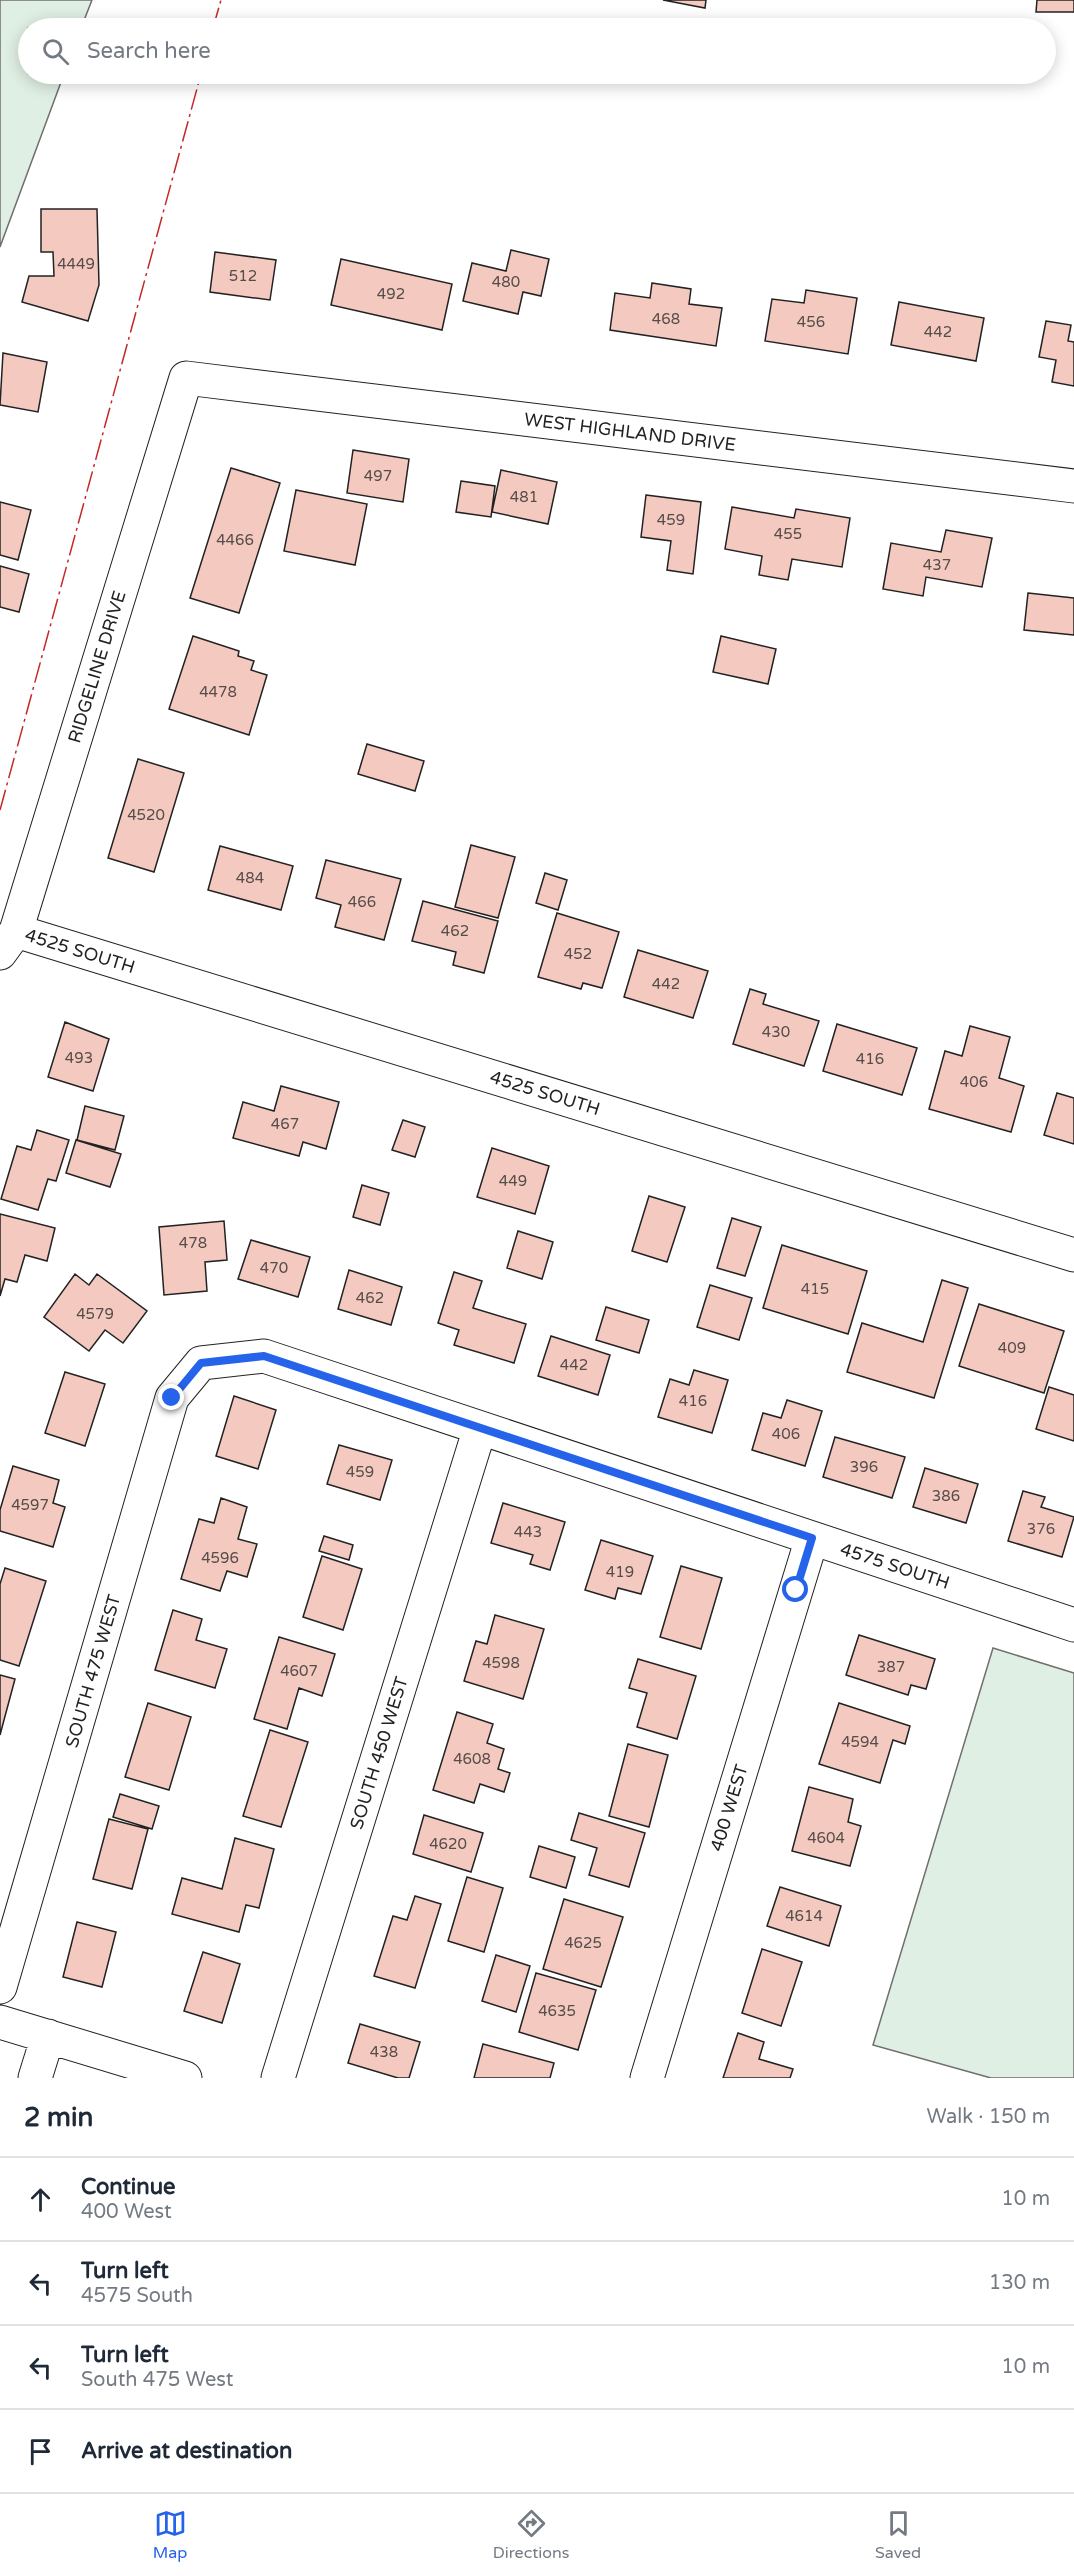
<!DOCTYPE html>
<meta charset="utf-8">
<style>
:root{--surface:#fff;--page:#f6f6f7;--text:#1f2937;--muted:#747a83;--line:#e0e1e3;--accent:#2563eb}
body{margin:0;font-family:"Varela Round",sans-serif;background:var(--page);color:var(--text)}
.stop{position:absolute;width:18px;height:18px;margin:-14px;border:4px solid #2563eb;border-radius:50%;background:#fff}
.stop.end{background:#2563eb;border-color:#fff;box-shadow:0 2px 6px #0008}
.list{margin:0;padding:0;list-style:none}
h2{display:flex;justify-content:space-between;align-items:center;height:78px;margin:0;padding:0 24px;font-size:26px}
h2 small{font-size:20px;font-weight:400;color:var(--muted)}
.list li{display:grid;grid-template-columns:39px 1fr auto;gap:18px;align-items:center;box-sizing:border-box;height:84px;padding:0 24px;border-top:2px solid var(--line)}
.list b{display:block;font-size:22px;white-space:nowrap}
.list p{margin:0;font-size:20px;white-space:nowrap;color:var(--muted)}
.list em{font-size:20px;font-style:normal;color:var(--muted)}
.icon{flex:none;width:33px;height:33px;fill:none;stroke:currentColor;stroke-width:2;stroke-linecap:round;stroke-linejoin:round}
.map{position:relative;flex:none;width:1074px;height:2078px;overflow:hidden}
.search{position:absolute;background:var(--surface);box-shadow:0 3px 15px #0003;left:18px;right:18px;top:18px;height:66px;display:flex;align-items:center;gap:15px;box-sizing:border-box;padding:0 21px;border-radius:33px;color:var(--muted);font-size:22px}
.sheet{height:414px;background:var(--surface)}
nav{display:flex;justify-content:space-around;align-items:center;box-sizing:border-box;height:84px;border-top:2px solid var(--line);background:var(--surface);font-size:16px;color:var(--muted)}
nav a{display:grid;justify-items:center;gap:3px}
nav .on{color:var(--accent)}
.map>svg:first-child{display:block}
.green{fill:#e0efe3;stroke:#6f6f6f;stroke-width:1.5}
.building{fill:#f3c9c0;stroke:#222;stroke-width:1.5}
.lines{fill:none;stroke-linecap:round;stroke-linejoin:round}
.minor-casing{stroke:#222;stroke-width:35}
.minor{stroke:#fff;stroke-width:33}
.power{stroke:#c62828;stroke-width:1.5;stroke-dasharray:21 4.5 3 4.5;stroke-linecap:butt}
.route{stroke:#2563eb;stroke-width:8}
.labels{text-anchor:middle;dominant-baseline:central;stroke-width:4.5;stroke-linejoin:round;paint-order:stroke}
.number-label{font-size:15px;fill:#564c4a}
.street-label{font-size:18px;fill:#222;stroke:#fff}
</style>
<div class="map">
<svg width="1074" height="2078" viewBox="0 0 1074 2078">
<rect width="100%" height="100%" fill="#fff"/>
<path class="green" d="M0 0H92L81 28H28V74H64L0 247Z
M993 1648 1074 1673V2078H991L873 2045Z"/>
<path class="building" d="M663 0H706L705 8Z
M1037 0H1074V12H1036Z
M41 209H97L99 285 88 321 22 302 29 276H54L53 252H41Z
M511 250 549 259 541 296 523 292 518 314 463 301 472 263 506 271Z
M215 252 276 260 270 300 210 292Z
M341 259 452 284 442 330 331 305Z
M652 283 691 289 689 304 722 308 716 346 610 330 615 293 650 298Z
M806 290 857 298 848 354 765 341 772 299 804 303Z
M899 302 984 318 976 361 891 345Z
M1046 321 1071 325 1068 341 1074 342V386L1052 382 1056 360 1039 357Z
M3 353 47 362 38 412 0 405Z
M353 450 409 459 403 502 347 493Z
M231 468 280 483 239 613 190 598Z
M501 470 557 482 548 524 492 512Z
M461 481 495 486 491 517 456 512Z
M296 490 367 504 355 565 284 551Z
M646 495 701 502 693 574 667 570 671 541 641 537Z
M0 502 31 510 18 560 0 555Z
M732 507 794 518 796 509 850 518 842 567 792 559 788 580 759 575 762 556 725 549Z
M946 530 992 538 982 587 926 577 923 596 883 589 891 543 941 552Z
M0 566 29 574 19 612 0 607Z
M1028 593 1074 598V635L1024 630Z
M193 636 239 651 238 656 254 661 251 670 267 675 249 735 169 709Z
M721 636 776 649 768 684 713 672Z
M367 744 424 761 415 791 358 774Z
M138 759 184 773 154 872 108 858Z
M471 845 515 857 498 918 455 907Z
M220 846 293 866 281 910 208 890Z
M326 860 401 879 384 940 335 927 341 905 316 898Z
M545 873 567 880 558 910 536 903Z
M423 901 498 921 484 973 453 965 456 952 412 941Z
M557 913 619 932 602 988 583 983 581 989 538 977Z
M638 950 708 971 693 1018 624 997Z
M750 989 766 994 763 1004 819 1021 804 1066 733 1044Z
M65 1022 109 1039 93 1091 48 1077Z
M837 1024 917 1048 902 1095 823 1071Z
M970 1026 1010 1037 999 1078 1024 1086 1011 1132 929 1109 945 1051 962 1056Z
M281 1086 339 1102 326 1149 303 1142 299 1156 233 1138 243 1102 274 1111Z
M1057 1093 1074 1098V1144L1044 1135Z
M85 1106 124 1116 115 1150 77 1140Z
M403 1120 425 1127 415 1157 392 1150Z
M37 1130 69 1140 56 1181 48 1179 38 1210 1 1199 17 1146 31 1150Z
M76 1140 121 1154 110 1187 66 1173Z
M492 1148 549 1166 535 1214 477 1197Z
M362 1185 389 1193 380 1225 353 1217Z
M649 1196 685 1207 667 1262 632 1251Z
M0 1214 55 1228 47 1261 25 1255 17 1282 5 1279 0 1296Z
M732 1218 761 1227 745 1276 717 1268Z
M224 1221 227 1260 205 1262 207 1291 164 1295 159 1227Z
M518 1231 553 1242 542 1279 507 1268Z
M251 1240 310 1257 298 1297 238 1279Z
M782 1245 867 1271 848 1334 763 1308Z
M349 1270 402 1287 391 1325 338 1309Z
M454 1272 482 1281 473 1308 526 1324 514 1363 454 1345 459 1330 438 1323Z
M75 1274 89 1285 97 1274 147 1311 123 1343 105 1330 89 1351 44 1317Z
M942 1280 968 1288 934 1398 847 1372 862 1323 923 1342Z
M710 1285 752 1298 739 1340 697 1327Z
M979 1304 1064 1331 1044 1393 959 1366Z
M606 1307 649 1320 639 1353 596 1340Z
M551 1336 610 1355 598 1395 538 1376Z
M694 1370 728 1380 712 1433 658 1417 670 1379 689 1385Z
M65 1372 105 1384 85 1446 45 1433Z
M1049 1387 1074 1395V1441L1036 1429Z
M234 1396 276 1410 258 1469 216 1456Z
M787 1400 822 1411 805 1466 752 1450 763 1413 781 1418Z
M835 1437 905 1457 892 1498 823 1477Z
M339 1445 392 1460 380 1500 327 1484Z
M13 1466 59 1480 53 1503 65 1507 53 1547 0 1531V1510Z
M925 1468 978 1484 966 1523 913 1507Z
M1023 1491 1045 1497 1041 1507 1074 1517 1062 1557 1008 1541Z
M221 1498 247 1507 238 1539 257 1544 247 1577 227 1571 220 1591 181 1579 199 1519 214 1523Z
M503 1503 565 1522 550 1570 530 1564 533 1555 491 1543Z
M324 1536 353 1545 349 1560 319 1551Z
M601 1540 653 1556 641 1594 618 1588 615 1599 585 1590Z
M322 1556 362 1569 343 1630 303 1617Z
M681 1566 722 1578 701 1649 660 1637Z
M5 1568 46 1581 19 1666 0 1660V1584Z
M173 1610 202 1619 196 1640 227 1649 215 1688 155 1670Z
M495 1615 544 1629 523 1699 464 1681 476 1641 487 1644Z
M859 1635 935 1659 926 1689 911 1685 908 1695 846 1675Z
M279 1637 335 1654 322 1696 299 1688 287 1729 254 1719Z
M638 1659 696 1676 677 1739 637 1727 647 1693 629 1688Z
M0 1675 15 1679 0 1735Z
M148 1703 191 1717 169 1790 125 1777Z
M839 1703 910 1726 905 1744 893 1740 880 1783 819 1764Z
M457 1712 493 1724 487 1743 504 1749 498 1769 510 1773 504 1792 480 1784 474 1803 433 1790Z
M270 1730 308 1742 281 1827 243 1816Z
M628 1744 668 1755 649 1827 609 1816Z
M809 1787 853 1799 848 1822 861 1826 850 1866 792 1851Z
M120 1794 159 1806 152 1829 113 1817Z
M579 1813 645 1833 629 1887 589 1875 597 1848 571 1840Z
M424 1815 483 1833 471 1872 413 1854Z
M109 1819 148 1829 132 1889 93 1879Z
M235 1838 274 1849 259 1908 246 1905 239 1932 172 1914 182 1878 222 1889Z
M539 1846 575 1857 566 1888 530 1877Z
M467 1877 503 1888 484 1952 448 1941Z
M780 1887 841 1906 829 1946 767 1926Z
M415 1896 441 1904 415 1988 374 1976 393 1916 407 1920Z
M564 1899 623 1917 601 1987 543 1969Z
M77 1922 116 1932 102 1987 63 1977Z
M762 1949 802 1962 781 2026 742 2013Z
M203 1952 240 1964 222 2023 184 2011Z
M496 1955 530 1966 516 2012 482 2001Z
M536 1973 596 1990 578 2050 519 2032Z
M360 2024 420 2042 409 2078H398L348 2063Z
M738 2033 764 2042 759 2059 793 2069 790 2078H723Z
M483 2044 554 2063 550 2078H474Z"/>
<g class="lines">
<defs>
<path id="minor" d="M16 931 1074 1255
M0 953 16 931 186 378 1074 486
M0 1987 172 1398 201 1363 264 1356 1074 1625
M0 2022 185 2078
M35 2078 48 2036
M278 2078 480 1428
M647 2078 812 1538"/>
</defs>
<use href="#minor" class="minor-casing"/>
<use href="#minor" class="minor"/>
<path class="power" d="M213 28 221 0
M0 810 201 74"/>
</g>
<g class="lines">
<path class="route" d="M172 1398 201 1363 264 1356 812 1538 796 1590"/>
</g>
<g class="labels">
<g class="number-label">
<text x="76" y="264">4449</text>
<text x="243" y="276">512</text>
<text x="506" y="282">480</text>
<text x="391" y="294">492</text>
<text x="666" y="319">468</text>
<text x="811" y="322">456</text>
<text x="938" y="332">442</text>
<text x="378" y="476">497</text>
<text x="524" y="497">481</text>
<text x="671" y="520">459</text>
<text x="788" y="534">455</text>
<text x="235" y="540">4466</text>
<text x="937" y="565">437</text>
<text x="218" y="692">4478</text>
<text x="146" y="815">4520</text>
<text x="250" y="878">484</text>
<text x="362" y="902">466</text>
<text x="455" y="931">462</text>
<text x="578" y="954">452</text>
<text x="666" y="984">442</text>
<text x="776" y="1032">430</text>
<text x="79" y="1058">493</text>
<text x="870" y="1059">416</text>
<text x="974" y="1082">406</text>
<text x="285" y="1124">467</text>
<text x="513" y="1181">449</text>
<text x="193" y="1243">478</text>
<text x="274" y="1268">470</text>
<text x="815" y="1289">415</text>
<text x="370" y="1298">462</text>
<text x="95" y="1314">4579</text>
<text x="1012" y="1348">409</text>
<text x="574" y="1365">442</text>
<text x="693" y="1401">416</text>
<text x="786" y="1434">406</text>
<text x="864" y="1467">396</text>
<text x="360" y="1472">459</text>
<text x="946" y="1496">386</text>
<text x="30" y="1505">4597</text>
<text x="1041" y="1529">376</text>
<text x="528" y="1532">443</text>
<text x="220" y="1558">4596</text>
<text x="620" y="1572">419</text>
<text x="501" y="1663">4598</text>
<text x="891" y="1667">387</text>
<text x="299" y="1671">4607</text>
<text x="860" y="1742">4594</text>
<text x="472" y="1759">4608</text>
<text x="826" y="1838">4604</text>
<text x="448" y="1844">4620</text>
<text x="804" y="1916">4614</text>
<text x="583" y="1943">4625</text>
<text x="557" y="2011">4635</text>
<text x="384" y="2052">438</text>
</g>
<g class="street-label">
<text transform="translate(630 432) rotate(7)">WEST HIGHLAND DRIVE</text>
<text transform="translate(97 667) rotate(-73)">RIDGELINE DRIVE</text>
<text transform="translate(80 951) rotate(17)">4525 SOUTH</text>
<text transform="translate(545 1093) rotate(17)">4525 SOUTH</text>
<text transform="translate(895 1566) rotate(18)">4575 SOUTH</text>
<text transform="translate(93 1671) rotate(-74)">SOUTH 475 WEST</text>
<text transform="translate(379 1753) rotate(-73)">SOUTH 450 WEST</text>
<text transform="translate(729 1808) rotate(-73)">400 WEST</text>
</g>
</g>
</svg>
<div class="stop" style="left:796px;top:1590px"></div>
<div class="stop end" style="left:172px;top:1398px"></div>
<div class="search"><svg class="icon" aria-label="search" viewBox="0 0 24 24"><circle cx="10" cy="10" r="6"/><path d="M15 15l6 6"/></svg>Search here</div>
</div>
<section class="sheet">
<h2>2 min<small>Walk · 150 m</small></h2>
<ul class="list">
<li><svg class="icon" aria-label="ahead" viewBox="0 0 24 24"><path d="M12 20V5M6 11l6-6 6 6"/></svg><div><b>Continue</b><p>400 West</p></div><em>10 m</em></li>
<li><svg class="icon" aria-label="left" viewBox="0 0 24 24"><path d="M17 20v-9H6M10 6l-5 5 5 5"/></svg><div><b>Turn left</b><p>4575 South</p></div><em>130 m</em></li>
<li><svg class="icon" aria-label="left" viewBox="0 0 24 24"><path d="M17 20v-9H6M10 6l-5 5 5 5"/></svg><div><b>Turn left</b><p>South 475 West</p></div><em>10 m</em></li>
<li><svg class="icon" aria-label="arrive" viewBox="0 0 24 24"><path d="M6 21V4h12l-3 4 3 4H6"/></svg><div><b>Arrive at destination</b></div></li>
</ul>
</section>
<nav>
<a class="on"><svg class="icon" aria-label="map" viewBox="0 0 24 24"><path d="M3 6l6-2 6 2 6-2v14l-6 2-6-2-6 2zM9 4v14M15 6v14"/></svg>Map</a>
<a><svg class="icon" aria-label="directions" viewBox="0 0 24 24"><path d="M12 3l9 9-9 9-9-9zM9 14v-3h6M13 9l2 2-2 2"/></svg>Directions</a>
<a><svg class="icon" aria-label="saved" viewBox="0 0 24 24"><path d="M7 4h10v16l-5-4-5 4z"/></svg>Saved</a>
</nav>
